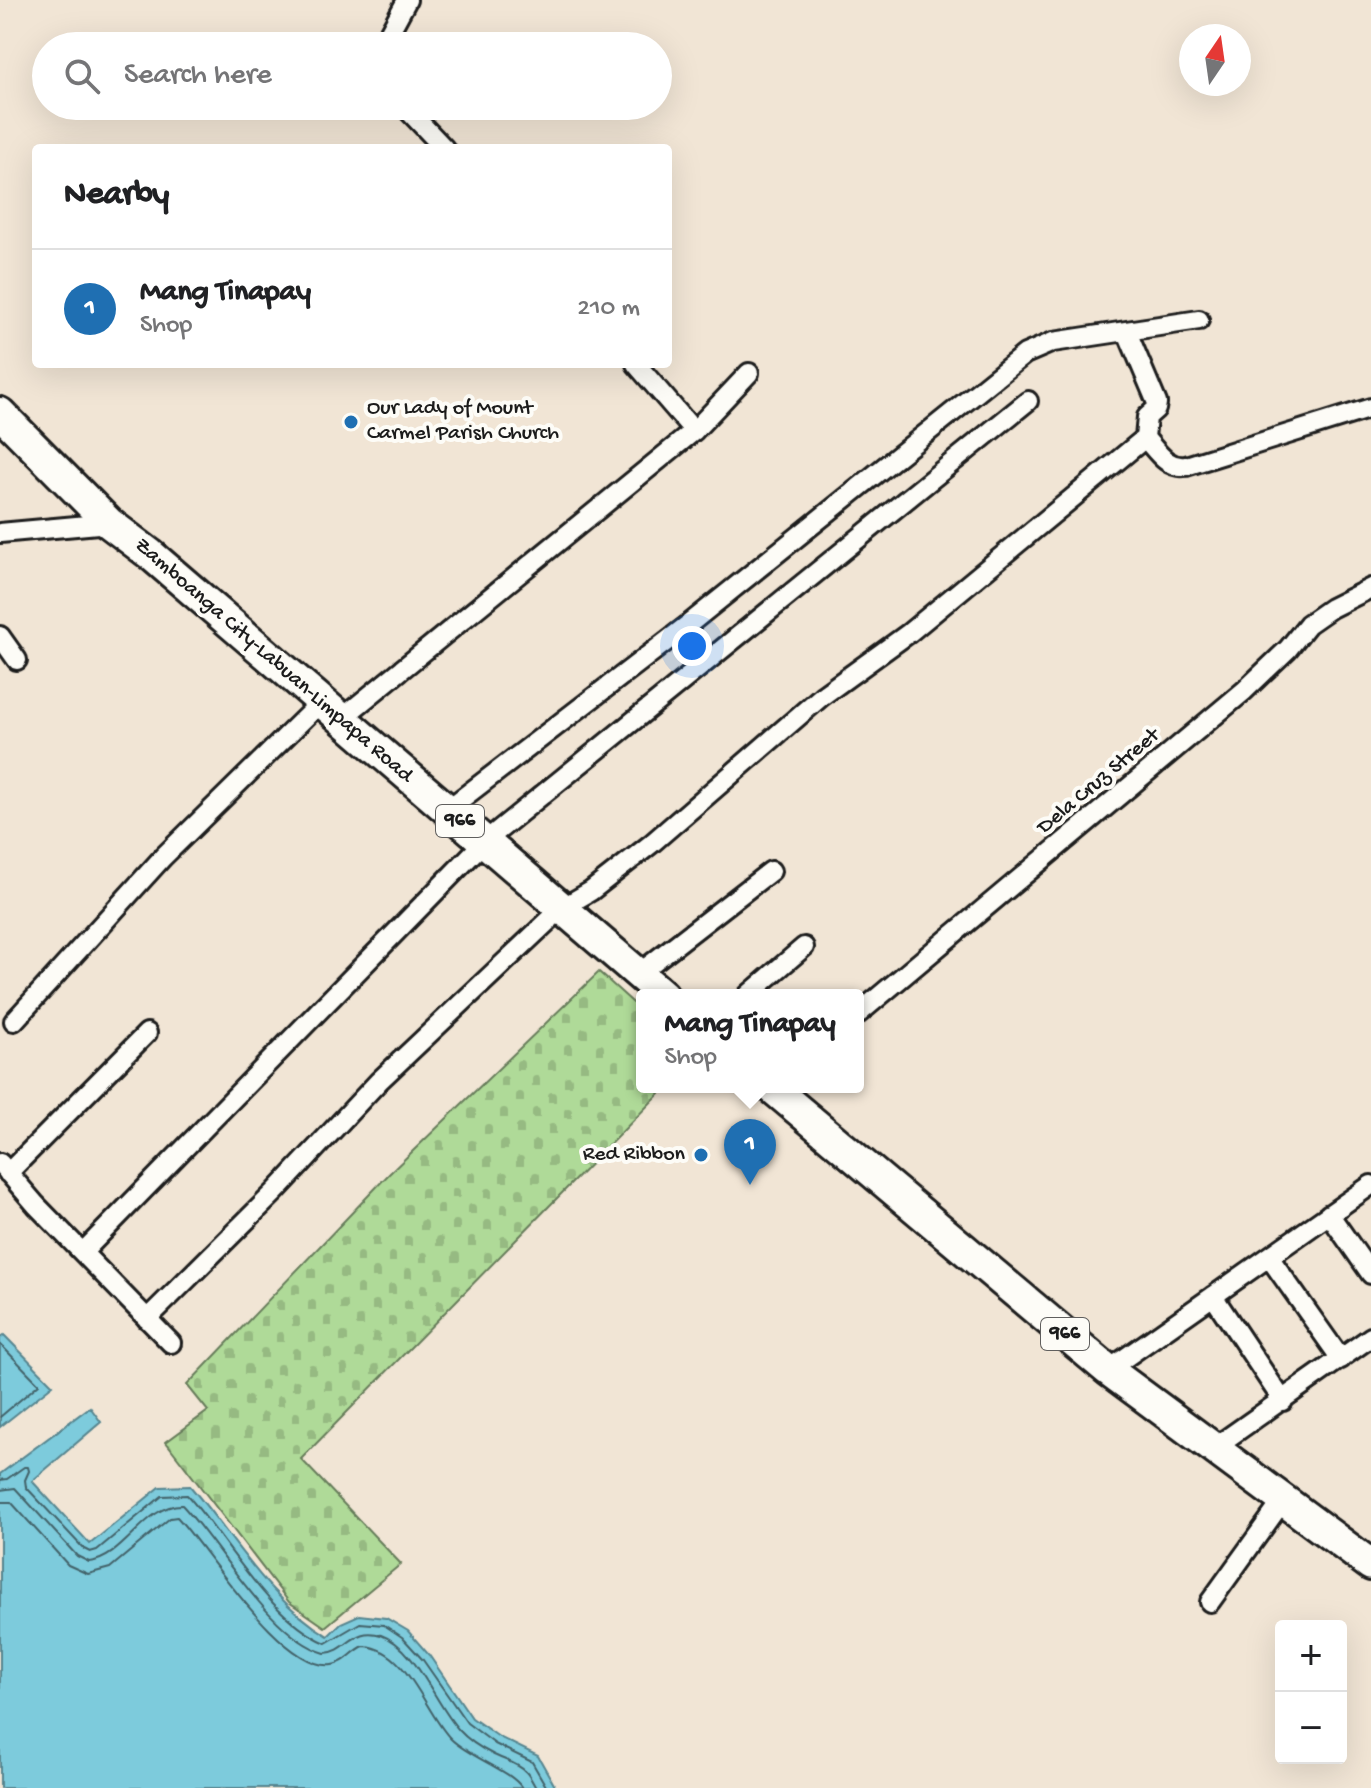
<!DOCTYPE html>
<meta charset="utf-8">
<style>
:root{--surface:#fff;--page:#f2f2f2;--text:#202124;--muted:#757577;--line:#e0e0e0;--accent:#1f6fb2}
body{margin:0;font-family:"Gochi Hand",sans-serif;background:var(--page);color:var(--text)}
.controls{position:absolute;right:24px;bottom:24px;display:grid;overflow:hidden;border-radius:8px;box-shadow:0 8px 32px #0002}
.controls button{width:72px;height:72px;display:grid;place-items:center;padding:0;border:0;border-bottom:2px solid var(--line);background:var(--surface);color:var(--text);font:40px sans-serif}
.compass{position:absolute;left:1179px;top:24px;width:72px;height:72px;border-radius:50%;background:var(--surface);box-shadow:0 8px 32px #0002;rotate:13deg}
.you{position:absolute;left:692px;top:646px;width:28px;height:28px;margin:-20px;border:6px solid #fff;border-radius:50%;background:#1a73e8;box-shadow:0 0 0 12px #1a73e833}
.badge{display:grid;place-items:center;width:52px;height:52px;border-radius:50%;background:var(--accent);color:#fff;font-size:26px;font-weight:700}
.pin{position:absolute;translate:-50% -66px;filter:drop-shadow(0 2px 4px #0008)}
.pin::after{content:'';position:absolute;top:42px;width:28px;height:24px;background:inherit;clip-path:polygon(0 0,100% 0,50% 100%)}
.popup{position:absolute;left:636px;top:989px;width:228px;height:104px;box-sizing:border-box;display:grid;place-content:center;border-radius:8px;background:var(--surface);filter:drop-shadow(0 2px 6px #0005);font-size:26px;white-space:nowrap;color:var(--muted)}
.popup b{font-size:30px;color:var(--text)}
.popup::after{content:'';position:absolute;left:50%;top:100%;margin-left:-16px;border:16px solid transparent;border-top-color:var(--surface)}
.list{margin:0;padding:0;list-style:none}
h2{display:flex;justify-content:space-between;align-items:center;height:104px;margin:0;padding:0 32px;font-size:34px}
h2 small{font-size:26px;font-weight:400;color:var(--muted)}
.list li{display:grid;grid-template-columns:52px 1fr auto;gap:24px;align-items:center;box-sizing:border-box;height:120px;padding:0 32px;border-top:2px solid var(--line)}
.list b{display:block;font-size:30px;white-space:nowrap}
.list p{margin:0;font-size:26px;white-space:nowrap;color:var(--muted)}
.list em{font-size:26px;font-style:normal;color:var(--muted)}
.icon{flex:none;width:44px;height:44px;fill:none;stroke:currentColor;stroke-width:2;stroke-linecap:round;stroke-linejoin:round}
.map{position:relative;flex:none;width:1371px;height:1788px;overflow:hidden}
.search{position:absolute;background:var(--surface);box-shadow:0 8px 32px #0002;left:32px;top:32px;width:640px;height:88px;display:flex;align-items:center;gap:20px;box-sizing:border-box;padding:0 28px;border-radius:44px;color:var(--muted);font-size:30px}
.panel{position:absolute;background:var(--surface);box-shadow:0 8px 32px #0002;left:32px;top:144px;width:640px;height:224px;border-radius:8px}
.map>svg:first-child{display:block}
.cemetery{fill:url(#cemetery-stones);stroke:#667b5a;stroke-width:2}
.water{fill:#7dcbdc;stroke:#56858f;stroke-width:2}
.lines{fill:none;stroke-linecap:round;stroke-linejoin:round}
.shore{stroke:#436269;stroke-width:2}
.minor-casing{stroke:#1c1c1c;stroke-width:24}
.primary-casing{stroke:#1c1c1c;stroke-width:36}
.minor{stroke:#fdfcf7;stroke-width:18}
.primary{stroke:#fdfcf7;stroke-width:30}
.poi-dot{fill:#1f6fb2;stroke:#fdfcf7;stroke-width:3}
.labels{text-anchor:middle;dominant-baseline:central;stroke-width:8;stroke-linejoin:round;paint-order:stroke}
.shield{fill:#fdfcf7;stroke:#605f5e;stroke-width:2}
.shield-label{font-size:20px;font-weight:bold;fill:#1c1c1c}
.poi-label{font-size:22px;fill:#1c1c1c;stroke:#fdfcf7;text-anchor:start}
.street-label{font-size:22px;fill:#1c1c1c;stroke:#fdfcf7}
</style>
<div class="map">
<svg width="1371" height="1788" viewBox="0 0 1371 1788">
<defs>
<pattern id="cemetery-stones" width="16" height="16" patternUnits="userSpaceOnUse" patternTransform="scale(2)"><rect width="16" height="16" fill="#afda98"/><path d="M2 7V4a2 2 0 0 1 4 0v3zM10 15v-3a2 2 0 0 1 4 0v3z" fill="#96ba82"/></pattern>
</defs>
<rect width="100%" height="100%" fill="#f1e5d5"/>
<filter id="ink" filterUnits="userSpaceOnUse"><feTurbulence type="fractalNoise" baseFrequency=".0125" numOctaves="2"/><feDisplacementMap in="SourceGraphic" scale="16" xChannelSelector="R" yChannelSelector="G"/><feConvolveMatrix kernelMatrix="1 2 1 2 8 2 1 2 1" color-interpolation-filters="sRGB"/></filter>
<g filter="url(#ink)">
<path class="cemetery" d="M599 972 642 1011V1087H666L301 1459 401 1564 325 1627 289 1602 166 1442 208 1411 187 1385 389 1174Z"/>
<path class="water" d="M4 1335 53 1385 0 1427V1338Z
M90 1407 101 1422 32 1481 90 1544 160 1487 190 1486C234 1537 268 1600 328 1636L341 1623 359 1615 386 1618 408 1631 429 1655 472 1718 499 1737 538 1756 556 1788H0V1474Z"/>
<g class="lines">
<path class="shore" d="M0 1344 39 1384 0 1417
M0 1480 7 1479 24 1467H28L29 1471 25 1480 26 1487 84 1549 90 1552 97 1550 162 1496 187 1495C228 1540 269 1619 326 1643L360 1623 384 1625 402 1637 423 1660 467 1723 495 1744 532 1762 547 1788
M0 1490 15 1488 77 1556 89 1562C124 1559 145 1504 182 1505 220 1545 271 1638 325 1653 348 1652 353 1626 381 1635 416 1647 435 1704 459 1730 467 1739 482 1749 494 1755 504 1760 519 1764 526 1772 530 1776 533 1783 536 1788
M0 1502H11L68 1565 88 1574 110 1568 170 1518 177 1517C208 1550 283 1672 332 1665 346 1663 352 1651 364 1646 408 1649 424 1711 451 1739 469 1757 512 1771 522 1788"/>
<defs>
<path id="minor" d="M382 46 407 0
M404 106 444 148
M636 364 694 431
M1145 438C1157 451 1167 469 1186 466L1371 408
M0 533 109 523
M0 636 17 660
M341 719 694 431 749 373
M447 810 689 624 1025 354 1053 342 1199 320
M638 974 771 871
M748 995 804 947
M858 1014 1244 691 1288 649 1308 624 1331 608 1371 588
M14 1021 163 857 321 702
M0 1163 36 1205 171 1343
M8 1173 147 1033
M1329 1214 1371 1274
M83 1252 484 842 1028 401
M1269 1257 1341 1359
M1213 1296 1283 1401
M147 1319 275 1192 379 1081 562 908 591 891 651 844 822 696 909 633 1145 438 1147 417 1156 409 1157 403 1127 332
M1108 1370 1371 1185
M1212 1449 1371 1337
M1210 1602 1284 1499"/>
<path id="primary" d="M0 413 109 523 150 554 663 995
M771 1087 1108 1370 1371 1565"/>
</defs>
<use href="#minor" class="minor-casing"/>
<use href="#primary" class="primary-casing"/>
<use href="#minor" class="minor"/>
<use href="#primary" class="primary"/>
</g>
</g>
<g class="poi-dot">
<circle cx="351" cy="422" r="8"/>
<circle cx="701" cy="1155" r="8"/>
</g>
<g class="labels">
<g class="shield">
<rect x="436" y="805" width="48" height="32" rx="6"/>
<rect x="1041" y="1318" width="48" height="32" rx="6"/>
</g>
<g class="shield-label">
<text x="460" y="821">966</text>
<text x="1065" y="1334">966</text>
</g>
<g class="poi-label">
<text x="367" y="409">Our Lady of Mount<tspan x="367" dy="25">Carmel Parish Church</tspan></text>
<text x="685" y="1155" text-anchor="end">Red Ribbon</text>
</g>
<g class="street-label">
<text transform="translate(273 661) rotate(41)">Zamboanga City-Labuan-Limpapa Road</text>
<text transform="translate(1099 782) rotate(-40)">Dela Cruz Street</text>
</g>
</g>
</svg>
<div class="controls">
<button>+</button>
<button>−</button>
</div>
<svg class="compass" viewBox="-18 -18 36 36"><path d="M0-13l5 13h-10z" fill="#e53935"/><path d="M0 13l5-13h-10z" fill="#757577"/></svg>
<div class="you"></div>
<div class="pin badge" style="left:750px;top:1185px">1</div>
<div class="popup"><b>Mang Tinapay</b>Shop</div>
<div class="search"><svg class="icon" aria-label="search" viewBox="0 0 24 24"><circle cx="10" cy="10" r="6"/><path d="M15 15l6 6"/></svg>Search here</div>
<section class="panel">
<h2>Nearby<small></small></h2>
<ul class="list">
<li><span class="badge">1</span><div><b>Mang Tinapay</b><p>Shop</p></div><em>210 m</em></li>
</ul>
</section>
</div>
